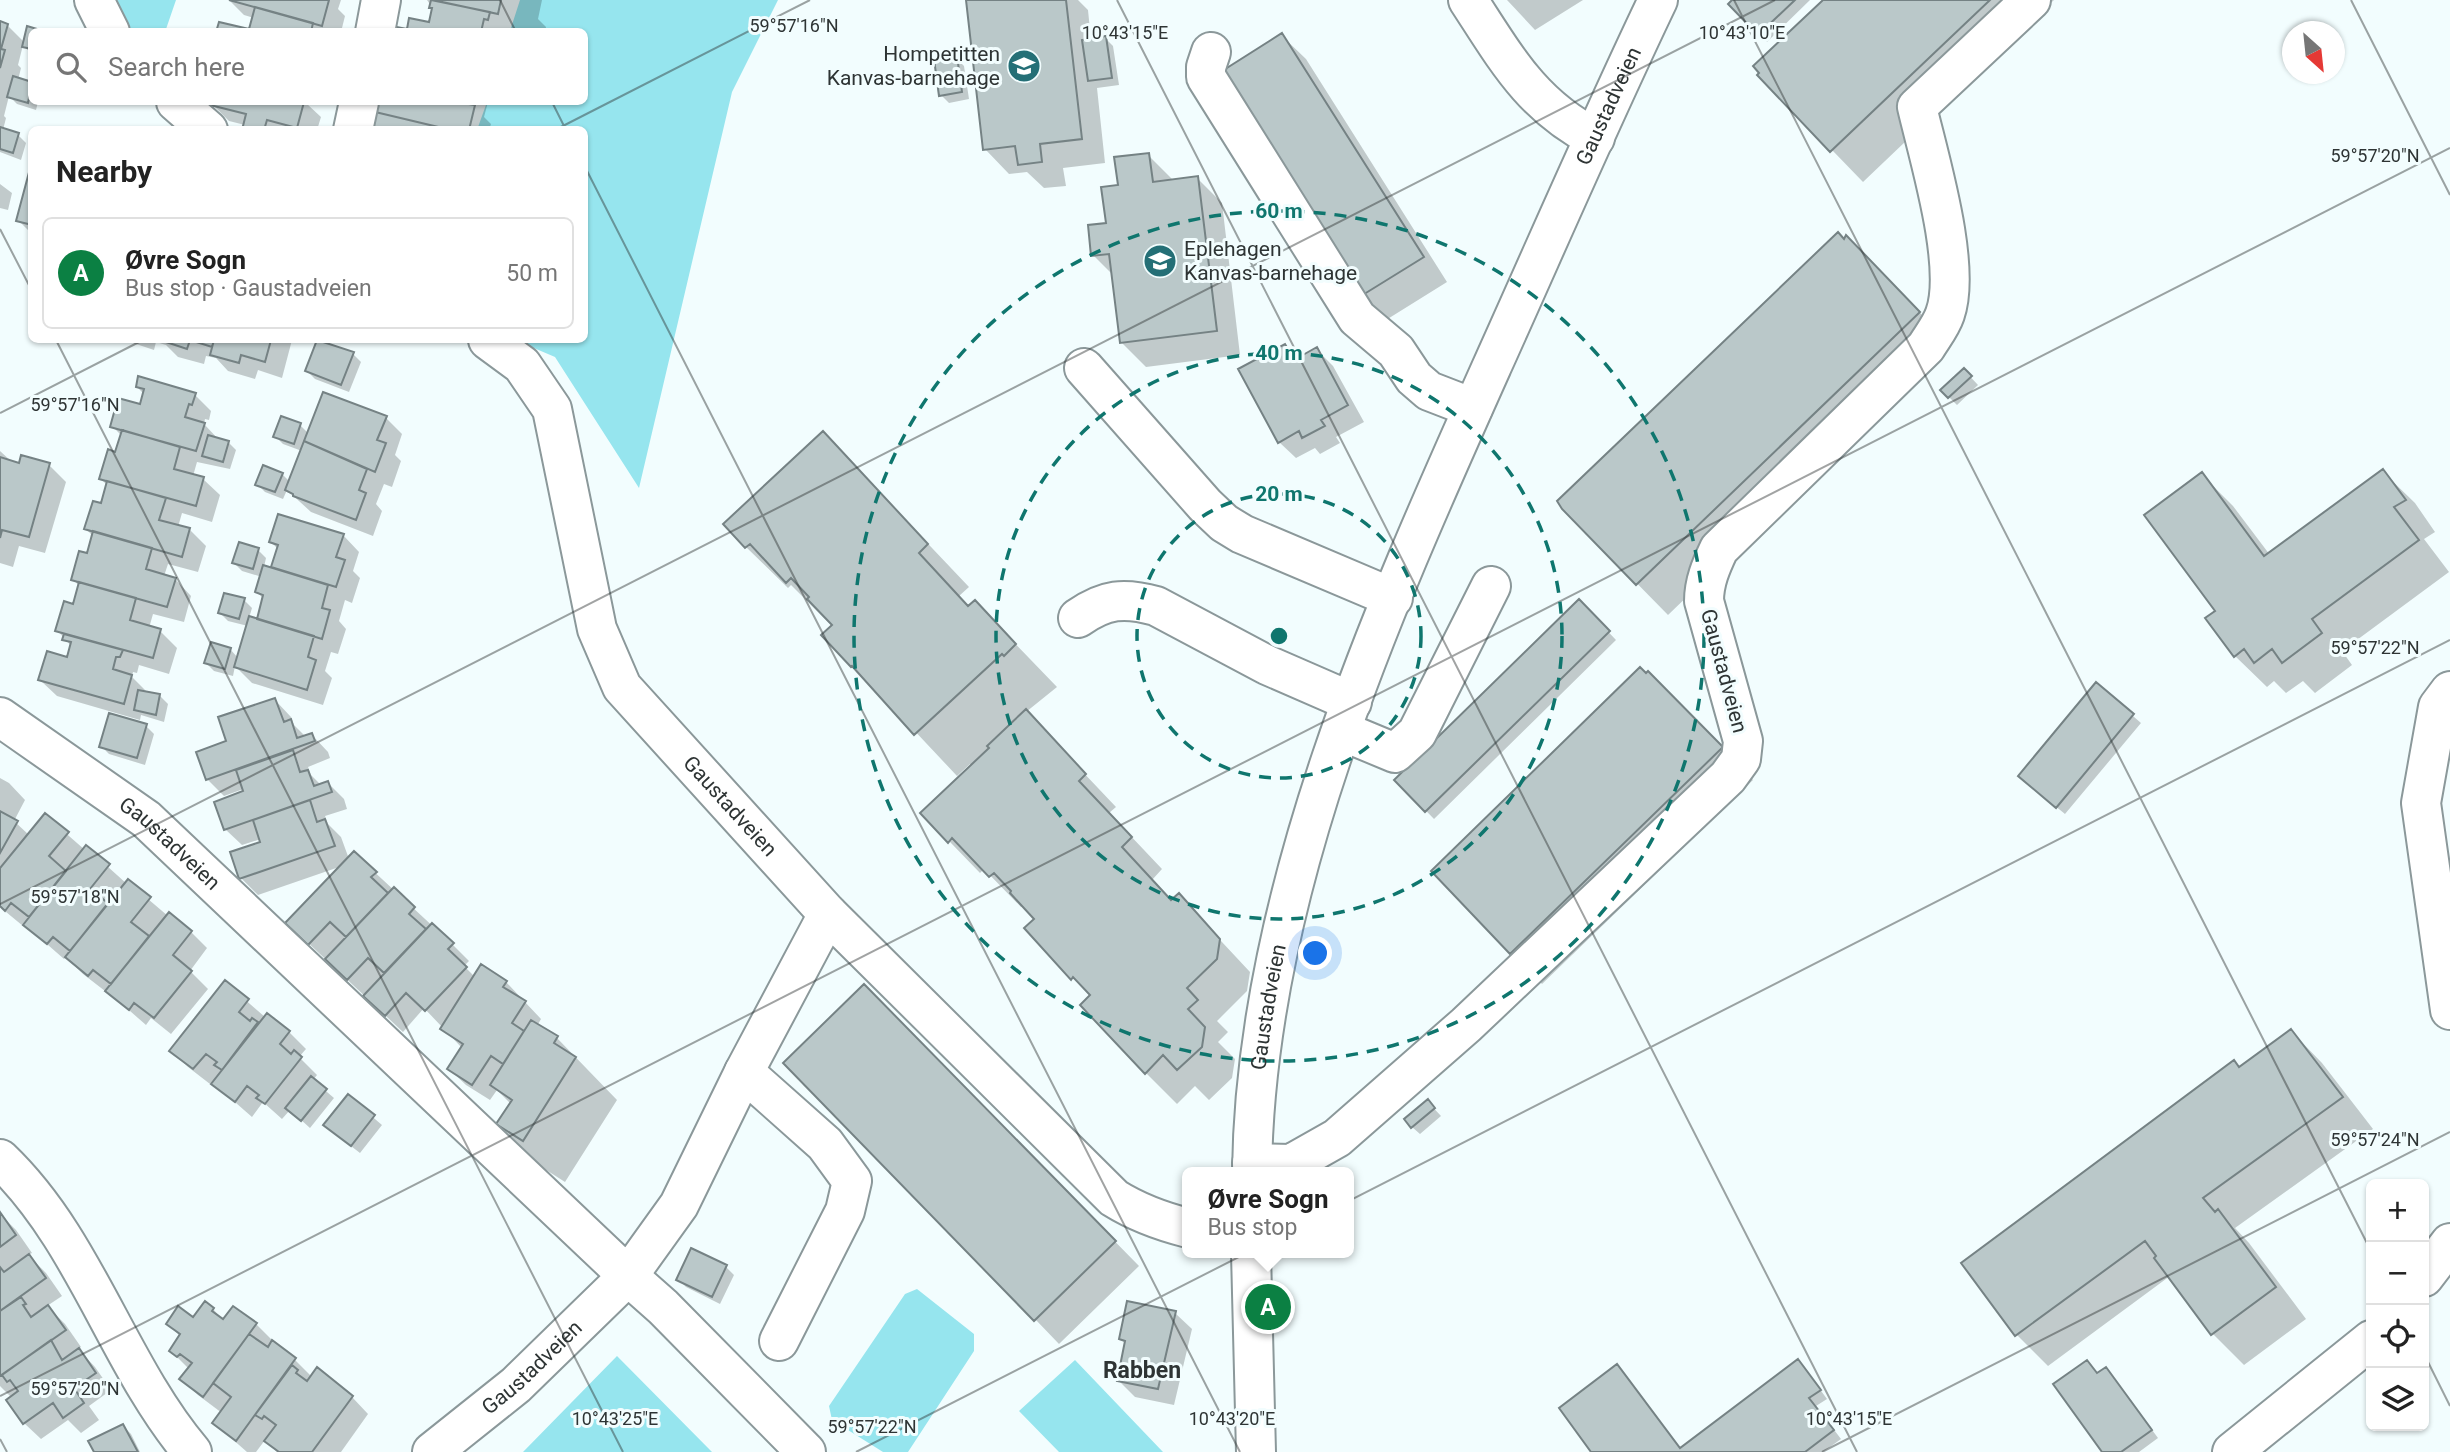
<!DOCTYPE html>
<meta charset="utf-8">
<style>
:root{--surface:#fff;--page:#f6f6f6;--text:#222;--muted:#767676;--line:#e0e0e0;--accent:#0b8043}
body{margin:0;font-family:Roboto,sans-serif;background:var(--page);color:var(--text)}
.controls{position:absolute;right:21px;bottom:21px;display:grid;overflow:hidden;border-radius:10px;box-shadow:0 2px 5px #0004}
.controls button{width:63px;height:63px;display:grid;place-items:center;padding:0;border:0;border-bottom:2px solid var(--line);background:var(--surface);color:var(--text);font:35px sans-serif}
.compass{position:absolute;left:2282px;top:21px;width:63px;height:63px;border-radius:50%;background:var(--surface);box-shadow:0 2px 5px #0004;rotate:153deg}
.you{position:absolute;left:1316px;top:954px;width:24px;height:24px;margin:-18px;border:5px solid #fff;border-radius:50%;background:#1a73e8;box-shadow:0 0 0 10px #1a73e833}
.badge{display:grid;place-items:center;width:46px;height:46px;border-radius:50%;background:var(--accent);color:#fff;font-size:23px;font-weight:700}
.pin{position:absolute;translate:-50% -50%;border:4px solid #fff;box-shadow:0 2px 7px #0006}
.popup{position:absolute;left:1182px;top:1167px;width:172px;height:91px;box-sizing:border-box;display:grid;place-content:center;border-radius:10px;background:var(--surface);filter:drop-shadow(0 2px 5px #0005);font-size:23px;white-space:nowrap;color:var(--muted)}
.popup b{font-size:26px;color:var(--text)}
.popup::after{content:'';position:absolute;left:50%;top:100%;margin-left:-14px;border:14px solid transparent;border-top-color:var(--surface)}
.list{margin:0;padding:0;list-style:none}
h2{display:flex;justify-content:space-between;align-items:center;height:91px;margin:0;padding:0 28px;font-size:30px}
h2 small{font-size:23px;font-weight:400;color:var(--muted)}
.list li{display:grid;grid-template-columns:46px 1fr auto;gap:21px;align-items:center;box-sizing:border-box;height:112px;margin:0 14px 14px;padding:0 14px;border:2px solid var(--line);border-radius:10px}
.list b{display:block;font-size:26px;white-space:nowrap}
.list p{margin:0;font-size:23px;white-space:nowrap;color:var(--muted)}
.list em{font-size:23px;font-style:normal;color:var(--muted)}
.icon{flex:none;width:38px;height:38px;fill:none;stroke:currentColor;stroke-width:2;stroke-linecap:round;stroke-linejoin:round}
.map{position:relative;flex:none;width:2450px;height:1452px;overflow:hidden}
.search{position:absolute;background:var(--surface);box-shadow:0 2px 5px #0004;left:28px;top:28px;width:560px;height:77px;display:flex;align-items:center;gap:18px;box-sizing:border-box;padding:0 24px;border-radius:10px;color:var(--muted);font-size:26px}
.panel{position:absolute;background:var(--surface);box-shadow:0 2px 5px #0004;left:28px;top:126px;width:560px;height:217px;border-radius:10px}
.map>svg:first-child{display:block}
.green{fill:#96e5ee}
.shadow{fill:#0003}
.building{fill:#bac8c9;stroke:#758284;stroke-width:2}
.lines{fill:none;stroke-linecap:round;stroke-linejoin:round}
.minor-casing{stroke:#8b989a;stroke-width:42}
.minor{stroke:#fff;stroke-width:38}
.ticks{fill:none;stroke:#2e3434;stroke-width:2;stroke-opacity:0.45}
.ring{fill:none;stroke:#0f766e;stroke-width:3.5;stroke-dasharray:12 9}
.labels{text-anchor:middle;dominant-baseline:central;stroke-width:6;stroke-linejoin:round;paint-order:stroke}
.poi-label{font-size:21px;fill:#2e3434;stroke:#f2fdfe;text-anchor:end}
.street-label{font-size:21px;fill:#2e3434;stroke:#f2fdfe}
.neighbourhood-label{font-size:23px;font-weight:bold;fill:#2e3434;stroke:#f2fdfe}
.ticks-label{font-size:18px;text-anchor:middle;fill:#2e3434;stroke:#f2fdfe;stroke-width:6;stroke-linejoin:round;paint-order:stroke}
.centre{fill:#0f766e;stroke:#f2fdfe;stroke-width:3.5}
.ring-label{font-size:21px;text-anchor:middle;font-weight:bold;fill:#0f766e;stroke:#f2fdfe;stroke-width:6;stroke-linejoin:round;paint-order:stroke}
</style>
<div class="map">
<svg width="2450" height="1452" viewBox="0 0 2450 1452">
<rect width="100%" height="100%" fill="#f2fdfe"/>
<path class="green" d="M98 0H176L165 32 111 31Z
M520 0H778L732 92 639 488 555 357 515 340H584V130H477L487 102H584V32L510 31Z
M917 1289 974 1334V1351L908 1452H883L832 1420 829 1406 905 1294Z
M617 1356 712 1452H523Z
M1075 1360 1163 1452H1059L1019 1411Z"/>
<path class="shadow" d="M229 0H341L338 9 345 16 341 32H250L254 18 244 15Z
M427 0H542L538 19 546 27 545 32H392L408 31 431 24 434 10Z
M968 0H1078L1088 10 1091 40 1105 38 1113 46 1119 85 1097 88 1105 163 1063 168 1066 186 1044 188 1027 172 1009 174 985 149Z
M1507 0H1583L1535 30Z
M1734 0H1810L1767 42 1730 4Z
M1825 0H2054L1863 182 1832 150Z
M0 23 7 25 25 43 32 32V54L23 45 18 65 21 68 18 80 32 83V102H38L36 110 17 104 9 96 4 116 6 118 3 130 18 135 26 143 21 160 0 152Z
M1281 35 1306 59 1447 282 1386 320 1362 295Z
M956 58 964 66 969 99 949 103 941 95Z
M213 102H308L307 104 321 117 317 130H243L245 125 229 121 212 104Z
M375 102H488L484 117 491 124 489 130H368Z
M42 126 56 130H41Z
M1148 155 1173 180 1197 178 1222 203 1240 355 1146 367 1121 342 1113 275 1093 255 1108 225 1119 187Z
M32 168V234L18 220Z
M0 184 12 193 8 210 0 208Z
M1844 241 1878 269 1950 344 1668 615 1563 508Z
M124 340H292L282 378 258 370 255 379 228 371 216 358 206 356 204 364 178 357 166 345 156 342 154 350Z
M319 340 353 354 361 362 349 392 315 379 307 371Z
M1285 346 1298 359 1316 349 1333 366 1364 422 1336 437 1340 443 1320 454 1315 448 1296 458 1279 442Z
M1964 370 1978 385 1957 405 1942 390Z
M137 387 195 395 211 411 209 420 205 419 204 424 219 440 228 442 236 450 230 469 197 462 193 476 203 479 220 495 212 522 182 513 178 527 189 529 206 546 198 572 168 564 164 576 175 579 191 596 184 622 153 614 149 628 160 631 177 648 169 674 139 665 137 673 133 672 132 677 148 693 160 696 168 704 164 722 141 715 140 720 57 696 40 680 68 659 72 647 57 630 74 606 79 586 73 579 88 555 93 536 86 529 102 505 108 486 101 479 117 454 122 436 112 426 141 406 144 394Z
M386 418 402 434 395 455 401 461 392 487 384 484 376 504 382 511 373 536 311 512 287 490 283 499 265 492 257 484 282 474 290 482 302 451 283 444 275 436 300 425 309 434Z
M823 433 969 587 959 596 969 607 975 602 1057 687 1026 712 1116 807 1109 813 1162 869 1152 880 1172 902 1179 896 1250 972 1247 991 1217 1021 1228 1032 1218 1042 1235 1059 1232 1078 1209 1100 1195 1086 1177 1104 1146 1073 1091 997 1026 928 1037 919 1024 905 1021 907 984 869 980 873 922 813 972 767 970 764 957 776 879 693 834 625 831 621 829 623 791 585 788 588 746 547Z
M0 451 12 462 20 465 22 457 49 465 66 482 45 553 19 546 13 567 0 563Z
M2383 472 2415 503 2435 532 2424 539 2449 572 2342 651 2352 665 2315 693 2303 681 2286 693 2274 681 2267 687 2235 656 2217 611 2202 475 2233 506 2270 555Z
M343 535 359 552 353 571 360 578 352 603 345 600 339 621 346 629 338 654 331 652 325 671 332 678 323 705 252 683 235 666 233 676 214 671 206 663 230 649 238 658 248 626 228 621 220 613 244 600 252 608 249 618 258 621 264 599 257 592 262 577 242 571 234 563 258 550 266 558 264 567 272 570 278 549 271 542Z
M1579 601 1616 640 1434 819 1396 780Z
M2096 684 2141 723 2065 814 2028 784Z
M275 700 291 717 294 725 306 737 312 735 328 752 330 758 308 767 311 775 321 785 328 783 344 799 347 809 325 816 328 824 341 837 349 859 354 853 453 945 469 961 464 966 475 977 482 966 506 982 541 1019 537 1026 557 1038 617 1100 565 1182 540 1166 499 1124 511 1104 497 1090 490 1100 466 1085 449 1069 462 1048 424 1008 403 1032 304 939 342 866 258 895 241 878 262 843 261 839 242 845 225 829 250 790 249 787 224 796 207 779 228 742Z
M1679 705 1753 780 1542 984 1433 871Z
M146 726 154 734 145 765 109 754 101 746Z
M0 778 9 783 25 800 14 821 29 835 45 815 85 850 87 848 127 884 128 882 168 916 191 932 207 948 190 971 208 989 171 1034 151 1018 146 1025 106 990 105 991 83 974 66 957 64 959 24 924 23 926 0 907Z
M226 983 265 1017 267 1015 289 1032 306 1049 299 1057 317 1075 313 1080 334 1098 310 1128 290 1110 282 1119 263 1102 252 1117 212 1082 210 1084 188 1067 172 1051Z
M889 1011 1139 1266 1059 1344 1035 1319Z
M2291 1031 2322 1063 2373 1129 2235 1228 2249 1243 2306 1319 2244 1365 2212 1333 2170 1276 2048 1366 2017 1335 1963 1263Z
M348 1096 382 1125 360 1153 334 1133Z
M1427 1101 1441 1116 1420 1134 1412 1127Z
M0 1214 16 1230 32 1253 28 1255 46 1273 62 1296 47 1306 65 1324 81 1347 78 1349 95 1367 111 1390 89 1406 99 1420 81 1433 68 1420 41 1439 24 1423 12 1398 0 1386Z
M726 1267 734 1275 720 1304 686 1287 678 1279Z
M213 1309 224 1321 256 1324 272 1340 271 1342 295 1360 312 1377 352 1397 368 1414 341 1452H277L265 1440 256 1452H247L214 1423 222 1413 198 1395 182 1379 189 1369 171 1351 181 1337 168 1324 193 1320Z
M1175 1313 1192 1329 1174 1405 1135 1397 1119 1381 1126 1344 1121 1339Z
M1617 1367 1681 1449 1805 1369 1827 1399 1816 1406 1841 1439 1823 1452H1593Z
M2098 1375 2113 1377 2158 1438 2139 1452H2105Z
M123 1426 131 1434 140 1452H96Z"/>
<path class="building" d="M229 0H329L322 26Z
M431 0 490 12 488 20 484 19 481 32H390L391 26 407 29 409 18 429 22 432 8H429Z
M433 0H501L498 14Z
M966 0H1066L1082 139 1040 144 1042 162 1018 165 1015 146 983 150Z
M1732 0H1795L1758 35 1728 4Z
M1823 0H1990L1830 152 1757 75 1759 73 1753 66Z
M255 7 313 23 311 32H216L219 22 249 29Z
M0 21 8 24 1 49 5 50 0 68Z
M27 26 47 32H32V49L22 47Z
M1282 33 1424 257 1361 296 1219 73Z
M1106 36 1112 78 1088 81 1082 40Z
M957 56 962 92 939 96 934 59Z
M13 76 32 82 28 103 7 97Z
M211 102H304L297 128 267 120 264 130H242L246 114 210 105Z
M373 102H468V104L475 105 469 130H451L371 111Z
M371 111 451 130H366Z
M0 127 19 133 13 153 0 149Z
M1149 153 1153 182 1198 176 1217 331 1120 343 1109 254 1091 256 1088 225 1106 223 1101 187 1118 185 1114 157Z
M32 161V225L16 221Z
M1838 232 1844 239 1846 235 1920 312 1636 585 1562 509 1557 501Z
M160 340H214L212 347 190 340 187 349Z
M214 340H271L265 362 241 355 239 363 210 355Z
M317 340 354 352 341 385 305 371Z
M1285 344 1294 360 1317 347 1348 405 1321 420 1325 426 1302 438 1299 431 1278 443 1238 369Z
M1964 368 1972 376 1948 398 1940 390Z
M138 376 196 393 192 405 189 404 185 417 205 423 196 451 110 427 118 398 140 404 144 389 136 387Z
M323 392 387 416 377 440 386 443 375 472 304 441Z
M281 416 301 423 294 444 273 437Z
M122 430 180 447 174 469 204 477 196 506 99 479 108 449 115 452Z
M823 431 928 544 919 553 968 606 975 600 1016 644 1004 656 1002 654 914 735 852 666 851 667 821 635 832 625 807 599 809 597 791 578 786 583 750 544 745 548 723 524Z
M208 435 229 441 223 462 202 456Z
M304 441 367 469 359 490 366 493 356 520 293 496V494L285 490Z
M21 455 50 463 29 537 2 530 0 538V457L19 463Z
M263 465 283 473 275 492 255 485Z
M2383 469 2406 500 2394 507 2419 540 2312 619 2322 633 2282 663 2272 649 2254 663 2244 649 2234 657 2205 618 2215 611 2144 515 2202 472 2264 556Z
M107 481 166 498 159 520 190 528 182 557 84 529 93 501 101 503Z
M278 514 344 534 336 557 345 560 336 587 271 567 278 545 269 542Z
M93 531 152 548 146 569 176 578 167 607 71 580 79 551 87 553Z
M239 542 259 548 253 569 232 563Z
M263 565 328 585 322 608 330 610 322 639 257 619 263 595 255 592Z
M79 582 136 598 130 620 161 629 153 658 55 631 64 601 73 604Z
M224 593 245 598 239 619 218 613Z
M1579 599 1610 631 1425 812 1394 780Z
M249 616 314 636 308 657 316 660 307 690 234 667Z
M64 634 123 650 120 657H116L113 669 132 675 124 704 38 680 47 651 67 657 71 642 62 640Z
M211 642 231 648 225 669 204 663Z
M1640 667 1646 673 1648 671 1723 747 1510 954 1431 871Z
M2096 682 2134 714 2056 808 2018 776Z
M138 690 160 694 156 715 134 710Z
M275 698 284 722 291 719 297 738 312 733 315 741 206 780 196 752 226 741 218 717Z
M1026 709 1086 774 1079 781 1132 837 1122 847 1171 900 1179 893 1220 939 1217 959 1187 988 1198 1000 1188 1009 1205 1027 1202 1047 1177 1070 1163 1055 1145 1074 1080 1005 1090 995 1073 977 1071 980 1024 928 1034 919 1010 893 1011 891 994 873 989 877 952 838 948 843 920 813 989 748 987 746Z
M109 713 147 724 137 758 99 747Z
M293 750 300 772 308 770 314 786 328 781 332 792 224 830 214 802 243 791 236 770Z
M310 800 317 822 325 819 335 846 239 879 230 852 260 842 253 820Z
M0 811 18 821 0 853Z
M45 813 69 832 49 856 66 871 29 917 11 903 5 911 0 906V868Z
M86 845 110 864 90 889 108 903 70 951 53 937 47 944 23 925Z
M354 851 377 872 371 877 388 893 346 937 330 922 308 945 285 923Z
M128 879 151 897 131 922 149 936 111 984 93 970 88 976 65 957Z
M394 887 415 907 409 914 426 929 384 973 368 958 347 980 325 959Z
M169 912 192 931 173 955 192 971 154 1018 134 1003 129 1010 105 991Z
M432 923 454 943 448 949 467 967 425 1011 406 993 385 1016 363 996Z
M481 964 507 981 503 987 526 1001 512 1023 524 1031 503 1064 491 1056 472 1085 447 1069 463 1044 440 1029Z
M225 980 249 999 239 1012 250 1021 252 1018 258 1022 222 1070 214 1065 217 1062 206 1054 193 1069 169 1051Z
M864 984 1116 1241 1034 1321 783 1063Z
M267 1013 290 1031 280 1044 291 1054 294 1050 302 1057 265 1104 256 1098 259 1095 247 1086 235 1102 211 1084Z
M531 1020 558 1036 554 1043 576 1057 523 1141 496 1124 512 1100 490 1085Z
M2291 1029 2343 1097 2203 1198 2215 1212 2218 1209 2276 1287 2211 1335 2154 1258 2156 1256 2145 1241 2015 1336 1961 1263 2234 1060 2239 1067Z
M311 1076 327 1089 301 1121 285 1108Z
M348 1094 375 1115 351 1146 323 1125Z
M1428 1099 1435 1108 1411 1128 1404 1119Z
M0 1212 16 1235 0 1247Z
M691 1248 727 1265 712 1297 676 1280Z
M29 1254 46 1278 0 1311V1267L4 1272Z
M21 1297 26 1304 23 1305 31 1317 48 1305 66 1330 0 1376V1311Z
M205 1301 214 1308 212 1311 223 1319 233 1306 257 1323 203 1397 179 1379 192 1363 180 1354 177 1357 169 1351 180 1334 166 1324 178 1306 193 1317Z
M1127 1301 1176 1311 1158 1389 1117 1381 1125 1341 1119 1339Z
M249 1334 268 1347 272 1340 296 1358 236 1441 212 1423 231 1397 213 1383Z
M51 1340 62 1360 79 1348 96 1373 74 1388 84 1403 63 1418 53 1403 23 1424 6 1400 18 1391 10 1380 7 1382 2 1375Z
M1798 1359 1821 1390 1809 1398 1834 1430 1805 1452H1591L1559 1408 1617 1364 1680 1448Z
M2087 1360 2097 1373 2106 1367 2152 1430 2121 1452H2102L2053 1384Z
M292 1365 298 1370 296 1373 307 1381 317 1367 353 1396 312 1452H279L264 1441 276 1425 264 1416 262 1419 255 1415Z
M123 1424 138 1452H94L88 1441Z"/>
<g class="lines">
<defs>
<g id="minor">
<path d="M94 0 110 32"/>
<path d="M1468 0C1506 58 1531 105 1595 138"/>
<path d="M375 32 381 0"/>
<path d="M1211 52 1206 67V77L1357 318 1396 351 1414 378 1429 391 1473 408"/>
<path d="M176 102 208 130"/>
<path d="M353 130 359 102"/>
<path id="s1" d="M488 340 522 365 552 409 597 629 622 687 828 914 1114 1198C1138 1213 1160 1221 1188 1228"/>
<path d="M1084 368 1205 505 1224 523 1242 534 1393 598"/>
<path d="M1078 618C1105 599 1124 597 1156 606L1267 665 1352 702"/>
<path d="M2450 691 2438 707 2421 803 2450 1010"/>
<path id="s2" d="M0 717 146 819 628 1276 679 1205 744 1072 828 914"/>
<path d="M1342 731 1395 753 1417 733 1491 586"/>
<path d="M744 1072 825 1144 852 1181 845 1211 779 1341"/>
<path d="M0 1159C86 1241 117 1363 192 1452"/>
<path d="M1252 1163 1291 1164 1337 1138 1466 1025 1728 777 1741 759 1743 741 1704 601C1704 582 1711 566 1719 549L1926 347C1932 337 1941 326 1945 314 1962 266 1929 158 1917 107L2031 0"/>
<path id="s3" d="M1252 1172C1255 895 1380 616 1492 366 1547 244 1600 121 1658 0"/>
<path d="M1251 1253 1256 1452"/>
<path d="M2424 1277 2450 1243"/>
<path id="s4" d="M432 1452 516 1385 628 1276 663 1307 806 1452"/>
<path d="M2232 1452 2371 1340"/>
</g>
</defs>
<use href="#minor" class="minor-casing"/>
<use href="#minor" class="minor"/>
</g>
<path class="ticks" d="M500 0 516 32M1117 0 1857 1452M1734 0 2371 1251M2351 0 2450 195M552 102 566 130M555 130 810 0M584 165 1240 1452M0 229 32 291M56 340 623 1452M0 413 143 340M0 904 1775 0M2424 1354 2450 1406M0 1396 2450 148M0 1439 7 1452M856 1452 2450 640M1822 1452 2450 1132"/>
<g class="ring">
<circle cx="1279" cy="636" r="142"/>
<circle cx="1279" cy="636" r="283"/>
<circle cx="1279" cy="636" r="425"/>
</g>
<defs>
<symbol id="school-disc" viewBox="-11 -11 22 22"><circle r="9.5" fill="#246f76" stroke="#f2fdfe"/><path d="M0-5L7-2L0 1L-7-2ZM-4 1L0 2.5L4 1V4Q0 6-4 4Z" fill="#fff"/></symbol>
</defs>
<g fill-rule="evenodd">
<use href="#school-disc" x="1005" y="47" width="38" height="38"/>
<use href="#school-disc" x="1141" y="242" width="38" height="38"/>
</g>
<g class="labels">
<g class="poi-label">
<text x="1000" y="54">Hompetitten<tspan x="1000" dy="24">Kanvas-barnehage</tspan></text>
<text x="1184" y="249" text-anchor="start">Eplehagen<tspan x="1184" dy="24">Kanvas-barnehage</tspan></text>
</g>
<g class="street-label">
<text stroke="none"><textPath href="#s3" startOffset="1132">Gaustadveien</textPath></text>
<text transform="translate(1724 671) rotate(75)">Gaustadveien</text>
<text stroke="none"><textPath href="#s1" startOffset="544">Gaustadveien</textPath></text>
<text stroke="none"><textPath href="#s2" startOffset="212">Gaustadveien</textPath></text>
<text stroke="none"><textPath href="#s3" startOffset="166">Gaustadveien</textPath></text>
<text stroke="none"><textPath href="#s4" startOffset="131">Gaustadveien</textPath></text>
</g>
<g class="neighbourhood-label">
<text x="1142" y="1370">Rabben</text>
</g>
</g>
<g class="ticks-label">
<text x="794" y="32">59°57'16"N</text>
<text x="1125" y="39">10°43'15"E</text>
<text x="1742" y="39">10°43'10"E</text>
<text x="2375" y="162">59°57'20"N</text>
<text x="75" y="411">59°57'16"N</text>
<text x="2375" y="654">59°57'22"N</text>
<text x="75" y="903">59°57'18"N</text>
<text x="2375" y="1146">59°57'24"N</text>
<text x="75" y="1395">59°57'20"N</text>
<text x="615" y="1425">10°43'25"E</text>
<text x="1232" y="1425">10°43'20"E</text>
<text x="1849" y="1425">10°43'15"E</text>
<text x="872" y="1433">59°57'22"N</text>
</g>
<circle cx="1279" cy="636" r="10" class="centre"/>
<g class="ring-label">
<text x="1279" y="218">60 m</text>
<text x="1279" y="360">40 m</text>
<text x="1279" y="501">20 m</text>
</g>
</svg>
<div class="controls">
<button>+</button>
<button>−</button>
<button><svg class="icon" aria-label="locate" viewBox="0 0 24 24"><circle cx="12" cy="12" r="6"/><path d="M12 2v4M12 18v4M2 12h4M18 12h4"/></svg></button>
<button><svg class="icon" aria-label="layers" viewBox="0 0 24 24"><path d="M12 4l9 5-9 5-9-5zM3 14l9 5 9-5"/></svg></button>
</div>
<svg class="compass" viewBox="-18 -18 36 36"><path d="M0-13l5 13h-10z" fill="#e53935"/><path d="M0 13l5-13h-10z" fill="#767676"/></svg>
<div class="you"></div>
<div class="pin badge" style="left:1268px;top:1307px">A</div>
<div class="popup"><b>Øvre Sogn</b>Bus stop</div>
<div class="search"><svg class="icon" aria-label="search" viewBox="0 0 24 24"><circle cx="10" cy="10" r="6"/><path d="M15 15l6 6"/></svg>Search here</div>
<section class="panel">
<h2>Nearby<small></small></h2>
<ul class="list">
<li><span class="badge">A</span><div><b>Øvre Sogn</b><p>Bus stop · Gaustadveien</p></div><em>50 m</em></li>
</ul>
</section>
</div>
